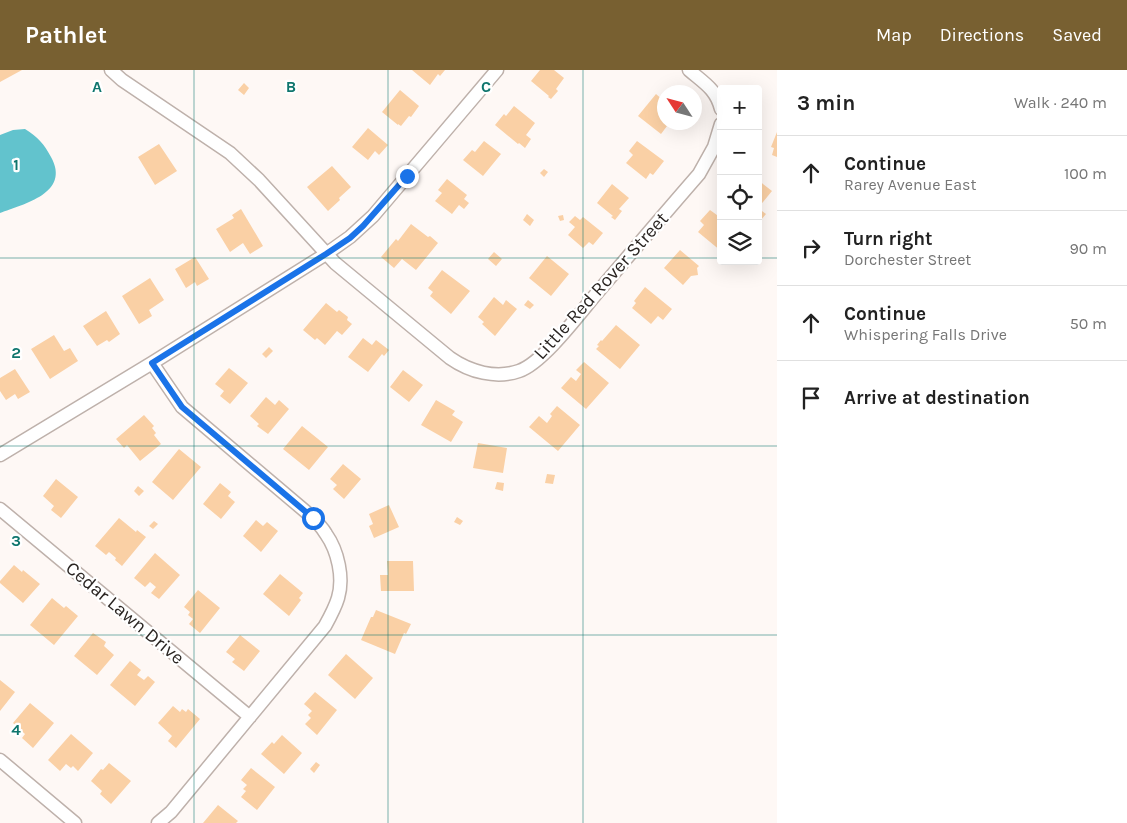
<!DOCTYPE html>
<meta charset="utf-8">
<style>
:root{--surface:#fff;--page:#f6f6f6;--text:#222;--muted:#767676;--line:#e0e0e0;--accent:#786031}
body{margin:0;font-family:Karla,sans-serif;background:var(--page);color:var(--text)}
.controls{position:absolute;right:15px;top:15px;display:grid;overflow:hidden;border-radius:5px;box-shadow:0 5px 20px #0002}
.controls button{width:45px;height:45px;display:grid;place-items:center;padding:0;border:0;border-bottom:1px solid var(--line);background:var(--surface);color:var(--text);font:25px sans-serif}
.compass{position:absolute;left:657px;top:15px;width:45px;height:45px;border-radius:50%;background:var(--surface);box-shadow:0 5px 20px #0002;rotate:306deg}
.stop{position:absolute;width:15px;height:15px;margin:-11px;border:4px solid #1a73e8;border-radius:50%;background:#fff}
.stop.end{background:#1a73e8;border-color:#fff;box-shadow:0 1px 5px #0008}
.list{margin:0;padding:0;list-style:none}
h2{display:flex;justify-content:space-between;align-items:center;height:65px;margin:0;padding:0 20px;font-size:21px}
h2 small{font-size:16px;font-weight:400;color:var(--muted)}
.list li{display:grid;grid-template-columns:32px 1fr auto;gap:15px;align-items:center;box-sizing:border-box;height:75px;padding:0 20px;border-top:1px solid var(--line)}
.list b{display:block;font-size:19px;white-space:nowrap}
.list p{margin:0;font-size:16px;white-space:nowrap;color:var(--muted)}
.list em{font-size:16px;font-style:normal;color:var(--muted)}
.icon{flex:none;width:28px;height:28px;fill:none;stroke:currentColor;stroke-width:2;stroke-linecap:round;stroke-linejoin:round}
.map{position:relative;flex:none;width:777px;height:753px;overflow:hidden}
header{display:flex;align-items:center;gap:30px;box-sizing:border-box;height:70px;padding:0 25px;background:var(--accent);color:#fff}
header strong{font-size:24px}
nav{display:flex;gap:28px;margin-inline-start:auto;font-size:18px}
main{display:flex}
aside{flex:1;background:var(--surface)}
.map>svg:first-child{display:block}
.water{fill:#62c3cd}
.building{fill:#fad0a5}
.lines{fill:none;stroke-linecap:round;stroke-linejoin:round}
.street-casing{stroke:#beb1ab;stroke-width:15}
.street{stroke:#fff;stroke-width:12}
.route{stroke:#1a73e8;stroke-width:6}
.grid{fill:none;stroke:#0f766e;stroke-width:1;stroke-opacity:0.55}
.labels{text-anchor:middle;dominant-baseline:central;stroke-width:4.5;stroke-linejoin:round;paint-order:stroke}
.street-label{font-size:19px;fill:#2a2522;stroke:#fff}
.grid-label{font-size:16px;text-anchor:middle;font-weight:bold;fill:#0f766e;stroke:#fff;stroke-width:4.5;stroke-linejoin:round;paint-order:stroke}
</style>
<header>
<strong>Pathlet</strong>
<nav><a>Map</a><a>Directions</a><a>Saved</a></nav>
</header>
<main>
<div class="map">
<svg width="777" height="753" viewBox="0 0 777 753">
<rect width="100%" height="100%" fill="#fef8f5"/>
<path class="water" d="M25 59C38 67 44 74 51 87 71 123 24 134 0 143V65L13 60Z"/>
<path class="building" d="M0 0H22L0 12Z
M412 0H445L440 6 438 4 430 15Z
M540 0H554L564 8 556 19 558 21 551 29 548 27 549 26 531 11Z
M244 13 249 18 244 25 238 20Z
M400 20 419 36 411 47 409 46 401 56 398 54V55L382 42Z
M656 24 664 31V52H670L661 64 638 46Z
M514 36 535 53 526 65 531 69 525 78 519 73 518 74 495 55 504 44 506 46Z
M368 58 388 75 379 85 375 81 368 90 352 77Z
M777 62V87L772 85 774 78 771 77Z
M484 71 501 84 483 106 463 90 472 80 475 82Z
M637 71 664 91 653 105 650 103 646 109 626 93 633 85 629 81Z
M159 74 177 101 155 115 138 87Z
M332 96 351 117 339 128 340 130 328 141 307 117Z
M544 99 548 102 544 107 540 103Z
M447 109 467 125 464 129 469 133 464 139 459 135 452 144 435 131 442 123 438 120Z
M758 110 772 121 758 138Z
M612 114 629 128 619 139 622 141 615 150 611 147 613 146 597 133Z
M758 138 766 144 760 151 758 150Z
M241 139 263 176 250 184 243 173 230 182 216 159 234 148 232 145Z
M710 140 721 148V168L720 169 721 170V181L698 162 704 155 700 151Z
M527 144 534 150 530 156 523 150Z
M563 145 564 150 560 151 558 146Z
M575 146 580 150 583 147 603 163 593 175 589 172 583 178 568 165 575 157 569 152Z
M411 154 428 167 430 166 438 173 416 200 402 189 394 198 381 187 396 169 398 171Z
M680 180 699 196 697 198 698 205 691 206 683 215 664 198Z
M494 182 502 189 496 196 488 189Z
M547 186 569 204 551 226 529 208Z
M195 187 209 209 197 216 195 212 186 218 175 199Z
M442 200 470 221 451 244 430 226 433 222 428 218Z
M150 208 164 230 149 240 152 246 139 254 122 226Z
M645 217 672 239 663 250 658 246 651 254 632 238 636 233 634 231Z
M494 227 503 235 506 230 517 239 495 266 482 254 484 252 478 247Z
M528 230 534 235 530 239 524 235Z
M326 233 337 242 339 240 348 247 347 250 352 254 342 265 337 261 325 275 317 268 315 270 303 260Z
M106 241 120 264 109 272 107 270 97 276 83 256Z
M616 255 640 275 620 299 596 279 599 276 597 275 601 270 602 271Z
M54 265 64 281 70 278 78 291 50 309 31 279Z
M363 268 372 275 376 270 389 280 384 286 382 284 368 302 348 287Z
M269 277 273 281 266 288 262 284Z
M584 292 609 313 586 339 561 318 571 307 576 311 581 304 576 300Z
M229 298 248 313 230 334 220 326 224 321 215 314Z
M15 299 30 322 18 329 15 324 6 330 0 321V308Z
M403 300 423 315 409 332 390 317Z
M266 327 275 335 279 330 289 339 268 364 257 356 259 354 250 346Z
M436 330 455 341 452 345 463 352 451 372 421 355Z
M557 336 580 355 558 381 529 357 539 346 547 353 552 346 550 344Z
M144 345 154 356 152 358 156 363 154 365 161 374 140 391 127 375 124 378 116 369Z
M302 356 328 377 309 400 283 379Z
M478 373 507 378 503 403 473 398Z
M179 379 201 397 173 430 152 412Z
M343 394 361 409 344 429 333 419 337 415 330 409Z
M547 404 555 405 553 414 545 413Z
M56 409 78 427 61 448 51 440 54 436 43 426Z
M497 412 504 413 503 421 495 419Z
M220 413 231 422 228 426 235 432 221 449 203 434Z
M138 416 144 421 139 426 134 421Z
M389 435 399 457 374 468 369 456 373 454 369 444Z
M457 447 463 451 460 455 454 452Z
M119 448 136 462 137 460 146 467 122 496 115 490 116 488 109 482 106 485 95 476Z
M256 450 263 456 267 452 278 461 261 482 243 466Z
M154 451 158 454 153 459 149 456Z
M155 483 180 505 159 529 151 523 156 517 150 512 145 517 134 508Z
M387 491H413L414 521H381L380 505H388Z
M14 495 22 502 23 500 40 514 23 533 0 513V511Z
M280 504 303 523 299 528 301 530 289 546 263 524Z
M198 520 220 538 200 563 189 554 193 549 188 545 190 542 184 537Z
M52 528 64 538 66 536 78 546 54 575 30 555Z
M376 540 411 554 406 564 404 563 395 584 361 570 371 547H373Z
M93 563 106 572 104 576 114 585 97 605 74 586Z
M240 565 260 581 244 601 232 592 235 589 226 582Z
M346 584 373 608 355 629 328 605Z
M130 591 141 600 137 605 144 610 148 606 155 612 135 636 110 615Z
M0 610 15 622 0 641Z
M315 622 337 640 317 665 305 654 311 648 308 645 312 641 304 634Z
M30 633 54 653 33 678 22 668 25 664 13 653Z
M173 636 180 642 182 639 186 642 188 639 200 649 176 678 168 671 172 666 158 653Z
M71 664 93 683 78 701 73 696 71 698 66 694 60 701 48 690Z
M282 665 302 683 284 704 261 684 272 672 274 674Z
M316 692 320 695 314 703 310 699Z
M109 693 131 711 111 734 100 724 102 721 91 711 101 699 103 700Z
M251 698 275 717 257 740 241 727 246 721 243 719 247 715 241 710Z
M218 735 238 751 236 753H203Z"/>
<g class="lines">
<defs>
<path id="street" d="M111 0 122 10 230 83 259 110 335 193 450 288C470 302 496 309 519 301 543 293 580 243 597 223 631 183 665 143 699 104L714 77 721 54
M689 0C704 13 716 19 721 39
M152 293 182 337 305 441C313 448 321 455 326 464 338 481 344 508 338 528 335 538 330 547 325 556L171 742 158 753
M0 385 152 293 326 184 350 167 373 146 497 0
M0 439 250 647
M0 690 75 753"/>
</defs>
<use href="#street" class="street-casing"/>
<use href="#street" class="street"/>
</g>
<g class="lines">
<path class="route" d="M313 448 182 337 152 293 326 184 350 168 363 156 407 106"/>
</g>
<path class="grid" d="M194 0V753M388 0V753M583 0V753M0 188H721M758 188H777M0 376H777M0 565H777"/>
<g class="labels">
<g class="street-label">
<text transform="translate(601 216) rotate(-48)">Little Red Rover Street</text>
<text transform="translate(125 543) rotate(40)">Cedar Lawn Drive</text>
</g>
</g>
<g class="grid-label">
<text x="97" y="22">A</text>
<text x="291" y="22">B</text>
<text x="486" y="22">C</text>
<text x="16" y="100">1</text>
<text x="16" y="288">2</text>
<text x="16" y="476">3</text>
<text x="16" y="665">4</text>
</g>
</svg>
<div class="controls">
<button>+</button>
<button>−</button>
<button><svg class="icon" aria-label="locate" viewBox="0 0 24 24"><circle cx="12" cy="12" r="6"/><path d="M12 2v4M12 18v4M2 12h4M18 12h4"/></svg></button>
<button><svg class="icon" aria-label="layers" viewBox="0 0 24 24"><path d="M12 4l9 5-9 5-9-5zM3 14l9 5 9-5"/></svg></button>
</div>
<svg class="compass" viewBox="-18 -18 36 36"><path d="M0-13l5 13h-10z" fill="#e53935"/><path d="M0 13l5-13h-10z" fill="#767676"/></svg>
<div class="stop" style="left:313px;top:448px"></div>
<div class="stop end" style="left:407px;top:106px"></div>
</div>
<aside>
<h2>3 min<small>Walk · 240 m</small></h2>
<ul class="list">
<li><svg class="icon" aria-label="ahead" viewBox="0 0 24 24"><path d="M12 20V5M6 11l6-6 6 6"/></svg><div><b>Continue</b><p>Rarey Avenue East</p></div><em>100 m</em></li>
<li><svg class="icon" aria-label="right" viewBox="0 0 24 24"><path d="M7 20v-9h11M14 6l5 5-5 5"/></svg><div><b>Turn right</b><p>Dorchester Street</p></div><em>90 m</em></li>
<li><svg class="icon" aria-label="ahead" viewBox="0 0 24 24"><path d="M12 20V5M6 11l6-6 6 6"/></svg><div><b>Continue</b><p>Whispering Falls Drive</p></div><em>50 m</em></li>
<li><svg class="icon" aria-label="arrive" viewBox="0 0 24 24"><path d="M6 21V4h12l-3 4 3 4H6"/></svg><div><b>Arrive at destination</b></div></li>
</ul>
</aside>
</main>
